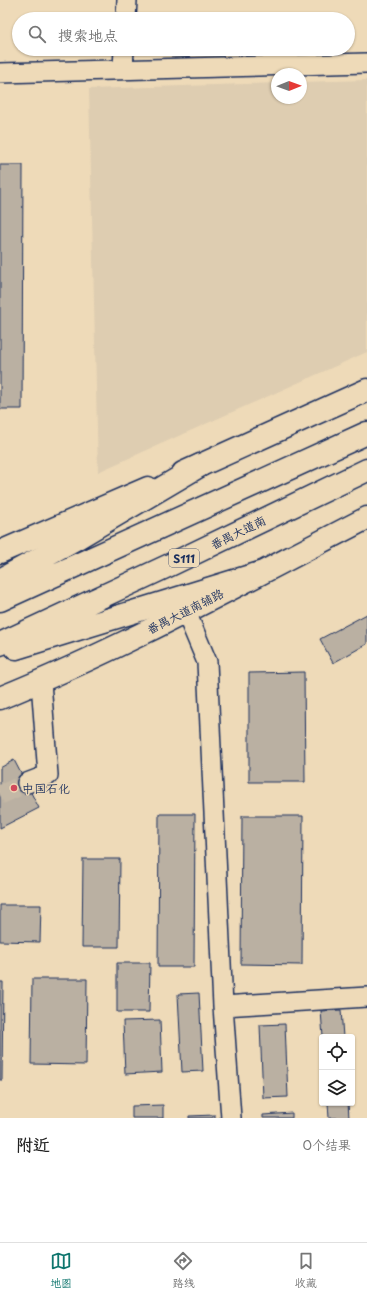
<!DOCTYPE html>
<html lang="zh">
<meta charset="utf-8">
<style>
:root{--surface:#fff;--page:#f6f6f6;--text:#222;--muted:#767676;--line:#e0e0e0;--accent:#0f766e}
body{margin:0;font-family:"Playpen Sans","LXGW WenKai TC",sans-serif;background:var(--page);color:var(--text)}
.controls{position:absolute;right:12px;bottom:12px;display:grid;overflow:hidden;border-radius:4px;box-shadow:0 1px 3px #0004}
.controls button{width:36px;height:36px;display:grid;place-items:center;padding:0;border:0;border-bottom:1px solid var(--line);background:var(--surface);color:var(--text);font:20px sans-serif}
.compass{position:absolute;left:271px;top:68px;width:36px;height:36px;border-radius:50%;background:var(--surface);box-shadow:0 1px 3px #0004;rotate:89deg}
.list{margin:0;padding:0;list-style:none}
h2{display:flex;justify-content:space-between;align-items:center;height:52px;margin:0;padding:0 16px;font-size:17px}
h2 small{font-size:13px;font-weight:400;color:var(--muted)}
.icon{flex:none;width:22px;height:22px;fill:none;stroke:currentColor;stroke-width:2;stroke-linecap:round;stroke-linejoin:round}
.map{position:relative;flex:none;width:367px;height:1118px;overflow:hidden}
.search{position:absolute;background:var(--surface);box-shadow:0 1px 3px #0004;left:12px;right:12px;top:12px;height:44px;display:flex;align-items:center;gap:10px;box-sizing:border-box;padding:0 14px;border-radius:22px;color:var(--muted);font-size:15px}
.sheet{height:124px;background:var(--surface)}
nav{display:flex;justify-content:space-around;align-items:center;box-sizing:border-box;height:56px;border-top:1px solid var(--line);background:var(--surface);font-size:11px;color:var(--muted)}
nav a{display:grid;justify-items:center;gap:2px}
nav .on{color:var(--accent)}
.map>svg:first-child{display:block}
.built{fill:#decdb1}
.building{fill:#bab0a2;stroke:#1b2f5e}
.lines{fill:none;stroke-linecap:round;stroke-linejoin:round}
.minor-tunnel{stroke:#c4b8a6;stroke-width:19;stroke-dasharray:19 10;stroke-linecap:butt}
.minor-casing{stroke:#1b2f5e;stroke-width:22}
.major-casing{stroke:#1b2f5e;stroke-width:25}
.highway-casing{stroke:#1b2f5e;stroke-width:25}
.minor{stroke:#eedab8;stroke-width:19}
.major{stroke:#eedab8;stroke-width:22}
.highway{stroke:#eedab8;stroke-width:22}
.poi-dot{fill:#d1495b;stroke:#eedab8;stroke-width:1.5}
.labels{text-anchor:middle;dominant-baseline:central;stroke-width:3;stroke-linejoin:round;paint-order:stroke}
.shield{fill:#eedab8;stroke:#5a6279;stroke-width:1}
.shield-label{font-size:11px;font-weight:bold;fill:#1b2f5e}
.street-label{font-size:12px;fill:#1b2f5e;stroke:#eedab8}
.poi-label{font-size:12px;fill:#1b2f5e;stroke:#eedab8;text-anchor:start}
</style>
<div class="map">
<svg width="367" height="1118" viewBox="0 0 367 1118">
<rect width="100%" height="100%" fill="#eedab8"/>
<filter id="ink" filterUnits="userSpaceOnUse"><feTurbulence type="fractalNoise" baseFrequency=".025" numOctaves="2"/><feDisplacementMap in="SourceGraphic" scale="8" xChannelSelector="R" yChannelSelector="G"/><feConvolveMatrix kernelMatrix="1 2 1 2 8 2 1 2 1" color-interpolation-filters="sRGB"/></filter>
<g filter="url(#ink)">
<path class="built" d="M367 80V352L98 472 89 89 277 83V98H301V82Z"/>
<path class="building" d="M0 165H23L22 409H0Z
M367 614V644L333 663 320 639Z
M304 672 305 782H249V673Z
M14 760 39 808 0 828V768Z
M159 814H195L194 967H158Z
M242 816H303L302 965 241 964Z
M83 859H120L119 947H82Z
M0 905H41L40 942 0 941Z
M117 963H150L149 1012H117Z
M32 979H87L86 1065 31 1064Z
M0 982H3L2 1080H0Z
M199 993 203 1071 182 1072 178 994Z
M341 1010 343 1037H323L321 1011Z
M160 1020 162 1072 125 1074 123 1021Z
M285 1024 288 1097 263 1098 260 1025Z
M328 1103H348L349 1118H329Z
M163 1105V1118H132V1106Z
M292 1113V1118H263V1115Z
M215 1115V1118H189V1116Z"/>
<g class="lines">
<path class="minor-tunnel" d="M0 795 27 783"/>
<defs>
<path id="minor" d="M126 19 127 0
M123 69 124 49
M0 73 367 63
M186 612 207 662 223 1006 231 1118
M27 783 48 775 41 682
M223 1006 367 997"/>
<path id="major" d="M183 473 367 390
M0 552 148 488
M0 698C126 647 246 580 367 518"/>
<path id="highway" d="M0 580 79 537 201 465
M0 600 367 433
M0 644 172 564 367 470
M16 648 260 573"/>
</defs>
<use href="#minor" class="minor-casing"/>
<use href="#major" class="major-casing"/>
<use href="#highway" class="highway-casing"/>
<use href="#minor" class="minor"/>
<use href="#major" class="major"/>
<use href="#highway" class="highway"/>
</g>
</g>
<circle class="poi-dot" cx="14" cy="788" r="4"/>
<g class="labels">
<rect class="shield" x="169" y="549" width="30" height="18" rx="3"/>
<g class="shield-label">
<text x="184" y="558">S111</text>
</g>
<g class="street-label">
<text transform="translate(238 532) rotate(-26)">番禺大道南</text>
<text transform="translate(185 611) rotate(-27)">番禺大道南辅路</text>
</g>
<g class="poi-label">
<text x="22" y="788">中国石化</text>
</g>
</g>
</svg>
<div class="controls">
<button><svg class="icon" aria-label="locate" viewBox="0 0 24 24"><circle cx="12" cy="12" r="6"/><path d="M12 2v4M12 18v4M2 12h4M18 12h4"/></svg></button>
<button><svg class="icon" aria-label="layers" viewBox="0 0 24 24"><path d="M12 4l9 5-9 5-9-5zM3 14l9 5 9-5"/></svg></button>
</div>
<svg class="compass" viewBox="-18 -18 36 36"><path d="M0-13l5 13h-10z" fill="#e53935"/><path d="M0 13l5-13h-10z" fill="#767676"/></svg>
<div class="search"><svg class="icon" aria-label="search" viewBox="0 0 24 24"><circle cx="10" cy="10" r="6"/><path d="M15 15l6 6"/></svg>搜索地点</div>
</div>
<section class="sheet">
<h2>附近<small>0个结果</small></h2>
<ul class="list">
</ul>
</section>
<nav>
<a class="on"><svg class="icon" aria-label="map" viewBox="0 0 24 24"><path d="M3 6l6-2 6 2 6-2v14l-6 2-6-2-6 2zM9 4v14M15 6v14"/></svg>地图</a>
<a><svg class="icon" aria-label="directions" viewBox="0 0 24 24"><path d="M12 3l9 9-9 9-9-9zM9 14v-3h6M13 9l2 2-2 2"/></svg>路线</a>
<a><svg class="icon" aria-label="saved" viewBox="0 0 24 24"><path d="M7 4h10v16l-5-4-5 4z"/></svg>收藏</a>
</nav>
